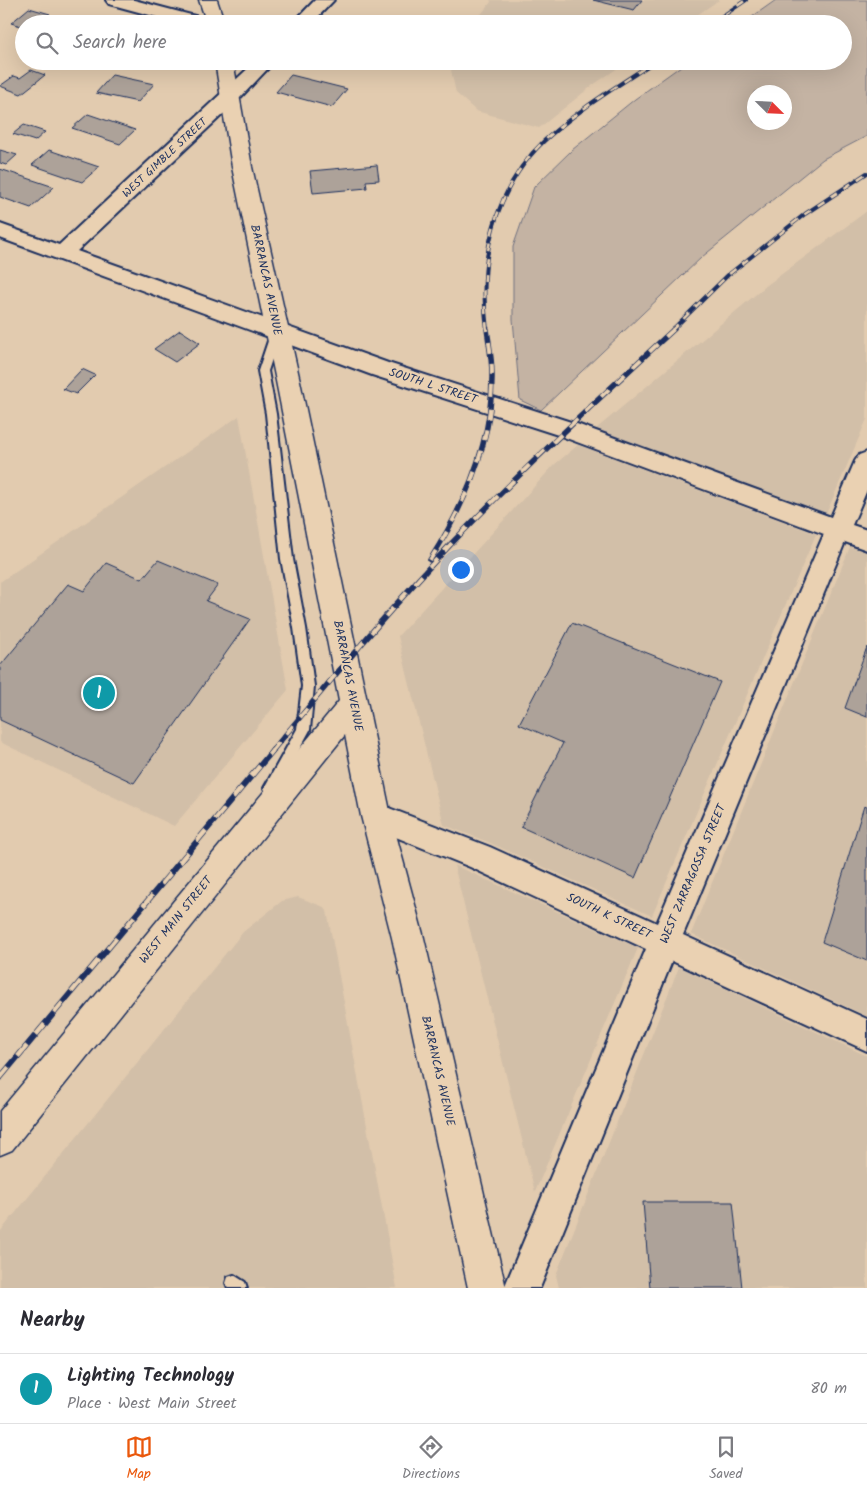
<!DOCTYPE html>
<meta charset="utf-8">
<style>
:root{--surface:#fff;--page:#f7f7f7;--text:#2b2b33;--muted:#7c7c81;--line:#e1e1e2;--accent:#ea580c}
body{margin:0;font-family:Kalam,sans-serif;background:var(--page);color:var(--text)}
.compass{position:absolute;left:747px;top:85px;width:45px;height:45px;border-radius:50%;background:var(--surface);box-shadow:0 5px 20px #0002;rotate:114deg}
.you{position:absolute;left:460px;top:569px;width:18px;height:18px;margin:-12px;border:4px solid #fff;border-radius:50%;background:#1a73e8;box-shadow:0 0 0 8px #1a73e833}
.badge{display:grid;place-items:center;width:32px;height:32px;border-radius:50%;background:var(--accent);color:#fff;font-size:16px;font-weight:700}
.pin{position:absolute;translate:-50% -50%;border:2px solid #fff;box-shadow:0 1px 5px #0006}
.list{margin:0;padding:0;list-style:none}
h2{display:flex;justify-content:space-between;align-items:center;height:65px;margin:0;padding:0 20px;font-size:21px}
h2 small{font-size:16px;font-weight:400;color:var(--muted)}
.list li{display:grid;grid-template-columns:32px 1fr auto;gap:15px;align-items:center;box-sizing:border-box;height:70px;padding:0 20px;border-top:1px solid var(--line)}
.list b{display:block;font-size:19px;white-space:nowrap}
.list p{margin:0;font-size:16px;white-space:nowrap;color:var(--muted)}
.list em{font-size:16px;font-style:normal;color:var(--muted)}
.icon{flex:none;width:28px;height:28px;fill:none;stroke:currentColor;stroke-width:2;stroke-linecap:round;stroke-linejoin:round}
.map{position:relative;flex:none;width:867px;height:1288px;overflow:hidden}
.search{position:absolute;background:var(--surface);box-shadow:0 5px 20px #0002;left:15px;right:15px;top:15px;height:55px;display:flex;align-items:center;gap:12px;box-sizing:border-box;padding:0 18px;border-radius:28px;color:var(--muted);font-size:19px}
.sheet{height:135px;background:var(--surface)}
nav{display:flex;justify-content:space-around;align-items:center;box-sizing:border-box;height:70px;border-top:1px solid var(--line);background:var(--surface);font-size:14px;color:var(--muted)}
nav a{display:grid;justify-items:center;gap:2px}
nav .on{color:var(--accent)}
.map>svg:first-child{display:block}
.built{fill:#d2bfa8}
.green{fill:#c4b3a3;stroke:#707180;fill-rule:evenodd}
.building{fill:#ada299;stroke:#1b2f5e}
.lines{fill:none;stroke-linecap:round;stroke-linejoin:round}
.lane-casing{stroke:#1b2f5e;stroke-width:4}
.street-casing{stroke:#1b2f5e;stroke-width:4}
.secondary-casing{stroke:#1b2f5e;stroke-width:3}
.lane{fill:#ead1b2;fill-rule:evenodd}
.street{fill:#ead1b2;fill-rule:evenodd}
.secondary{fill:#ead1b2;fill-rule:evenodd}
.rail-far2-casing{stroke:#1b2f5e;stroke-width:4}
.rail-far1-casing{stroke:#1b2f5e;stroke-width:5.5}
.rail-casing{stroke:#1b2f5e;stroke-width:6}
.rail-far2{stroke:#ead1b2;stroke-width:2.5;stroke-dasharray:8;stroke-linecap:butt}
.rail-far1{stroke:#ead1b2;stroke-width:4;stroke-dasharray:11;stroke-linecap:butt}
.rail{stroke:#ead1b2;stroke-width:4.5;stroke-dasharray:14;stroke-linecap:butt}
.labels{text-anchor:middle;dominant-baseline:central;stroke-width:4;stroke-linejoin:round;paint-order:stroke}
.far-street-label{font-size:11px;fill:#1b2f5e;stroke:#ead1b2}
.street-label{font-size:12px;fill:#1b2f5e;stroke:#ead1b2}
</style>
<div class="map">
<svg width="867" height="1288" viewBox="0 0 867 1288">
<rect width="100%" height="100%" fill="#e2cbaf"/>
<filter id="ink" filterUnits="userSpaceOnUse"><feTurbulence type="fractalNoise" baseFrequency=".02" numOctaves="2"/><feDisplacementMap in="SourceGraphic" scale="10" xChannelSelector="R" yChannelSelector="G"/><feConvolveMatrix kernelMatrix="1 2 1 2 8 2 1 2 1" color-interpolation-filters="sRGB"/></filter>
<g filter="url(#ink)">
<path class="built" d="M490 0H719L684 24H473L491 2Z
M449 61H628L593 85 539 128 476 111 456 93Z
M867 211V419L826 514 596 429 767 285Z
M239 416 288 690 174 826 0 742V582Z
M578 445 816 534 652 916 488 842 444 825 398 636 554 465Z
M850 547 867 552V1016L691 934Z
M454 865 638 948 535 1192Z
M298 897 324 907 327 911 397 1288H0V1232L243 932 282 901Z
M679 967 867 1056V1288H559L556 1275Z"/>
<path class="green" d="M776 0H867V136L823 159 702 257 541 410 520 400 513 319V247L534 187 572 150 635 99 688 61H843V24H742ZM754 92H784V122H754Z"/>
<path class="building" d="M593 0H642L634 10Z
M29 8 50 14 39 24H24V27L11 23Z
M31 70 45 75 21 94 0 86 14 76 20 78Z
M112 75 154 84 138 102 96 93Z
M291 75 347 89 332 107 276 92Z
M88 114 135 130 120 144 72 128Z
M24 125 45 132 35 141 13 134Z
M0 150 17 155 6 165 0 163Z
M49 150 99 167 82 182 32 165Z
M377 165 379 180 366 181 367 188 313 193 310 171Z
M0 169 54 187 31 208 0 197Z
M180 330 200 343 175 362 154 349Z
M82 369 95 375 76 394 63 389Z
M158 560 218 585 206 601 250 619 134 783 0 720V666L68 584 84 591 106 563 142 579Z
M572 623 720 682 635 878 521 827 563 743 519 724Z
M867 647V717L845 708Z
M864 806 867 807V961L822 942Z
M643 1202H733L742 1288H650Z"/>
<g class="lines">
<defs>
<path id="lane" d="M275 331 280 335 268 371 276 414 293 559 306 628 314 686 310 730 276 792 271 794 266 792 264 788 297 729 302 686 294 628 281 559 266 414 258 371 270 335Z
M234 1275 245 1282 247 1288H228L226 1283 228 1277Z"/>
<path id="street" d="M106 0H134L210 20 213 24H183L109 4Z
M315 0H334L311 24H292Z
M256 61H275L238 100 77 251 388 363 574 423 831 517 855 461 859 455 867 452V490L852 525 867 530V550L845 542 683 935 867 1019V1051L672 961 540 1288H504L646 949 470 867 366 825 362 816 366 807 376 803 490 847 657 923 824 534 558 435 372 375 0 238V224L59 245Z"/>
<path id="secondary" d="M199 0H217L225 24H207Z
M215 61H233L252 167 300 381 391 816 424 938 506 1288H468L392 938 361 816 345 735 12 1150 0 1155V1111L339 701 276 381 232 167Z"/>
</defs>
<use href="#lane" class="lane-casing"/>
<use href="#street" class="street-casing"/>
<use href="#secondary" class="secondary-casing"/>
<use href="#lane" class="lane"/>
<use href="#street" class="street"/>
<use href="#secondary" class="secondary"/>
<defs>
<path id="rail-far2" d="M711 24 746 0
M487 330C478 262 493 190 544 141 577 110 618 86 655 61
M672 330 728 275 805 214 867 173"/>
<path id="rail-far1" d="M430 560C465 505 493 441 492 374 492 359 489 344 487 329
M272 751C330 681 388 611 450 545 522 470 598 399 674 329"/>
<path id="rail" d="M0 1078 273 750"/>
</defs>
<use href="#rail-far2" class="rail-far2-casing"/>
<use href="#rail-far1" class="rail-far1-casing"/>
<use href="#rail" class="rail-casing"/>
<use href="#rail-far2" class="rail-far2"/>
<use href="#rail-far1" class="rail-far1"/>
<use href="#rail" class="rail"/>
</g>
</g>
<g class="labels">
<g class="far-street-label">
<text transform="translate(165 158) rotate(-43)">WEST GIMBLE STREET</text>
</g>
<g class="street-label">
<text transform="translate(266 280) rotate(78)">BARRANCAS AVENUE</text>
<text transform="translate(433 386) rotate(18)">SOUTH L STREET</text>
<text transform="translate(348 676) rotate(79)">BARRANCAS AVENUE</text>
<text transform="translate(693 874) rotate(-67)">WEST ZARRAGOSSA STREET</text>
<text transform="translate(609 916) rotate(25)">SOUTH K STREET</text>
<text transform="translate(176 920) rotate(-51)">WEST MAIN STREET</text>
<text transform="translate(438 1071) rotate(77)">BARRANCAS AVENUE</text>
</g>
</g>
</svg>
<svg class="compass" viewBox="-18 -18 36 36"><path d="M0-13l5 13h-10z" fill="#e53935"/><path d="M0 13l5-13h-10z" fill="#7c7c81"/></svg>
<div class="you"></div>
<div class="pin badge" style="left:99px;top:693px;background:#0f9aa8">1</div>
<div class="search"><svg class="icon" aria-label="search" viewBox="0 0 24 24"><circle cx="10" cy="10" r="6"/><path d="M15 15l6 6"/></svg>Search here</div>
</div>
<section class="sheet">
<h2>Nearby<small></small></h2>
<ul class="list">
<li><span class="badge" style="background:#0f9aa8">1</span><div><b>Lighting Technology</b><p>Place · West Main Street</p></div><em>80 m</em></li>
</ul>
</section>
<nav>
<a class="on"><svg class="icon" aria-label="map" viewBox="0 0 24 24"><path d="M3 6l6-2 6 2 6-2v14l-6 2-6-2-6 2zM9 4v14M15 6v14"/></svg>Map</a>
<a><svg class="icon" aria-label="directions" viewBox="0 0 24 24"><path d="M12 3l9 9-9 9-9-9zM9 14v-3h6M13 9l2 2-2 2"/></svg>Directions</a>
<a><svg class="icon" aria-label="saved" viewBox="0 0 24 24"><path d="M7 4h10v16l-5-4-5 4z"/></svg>Saved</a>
</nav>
